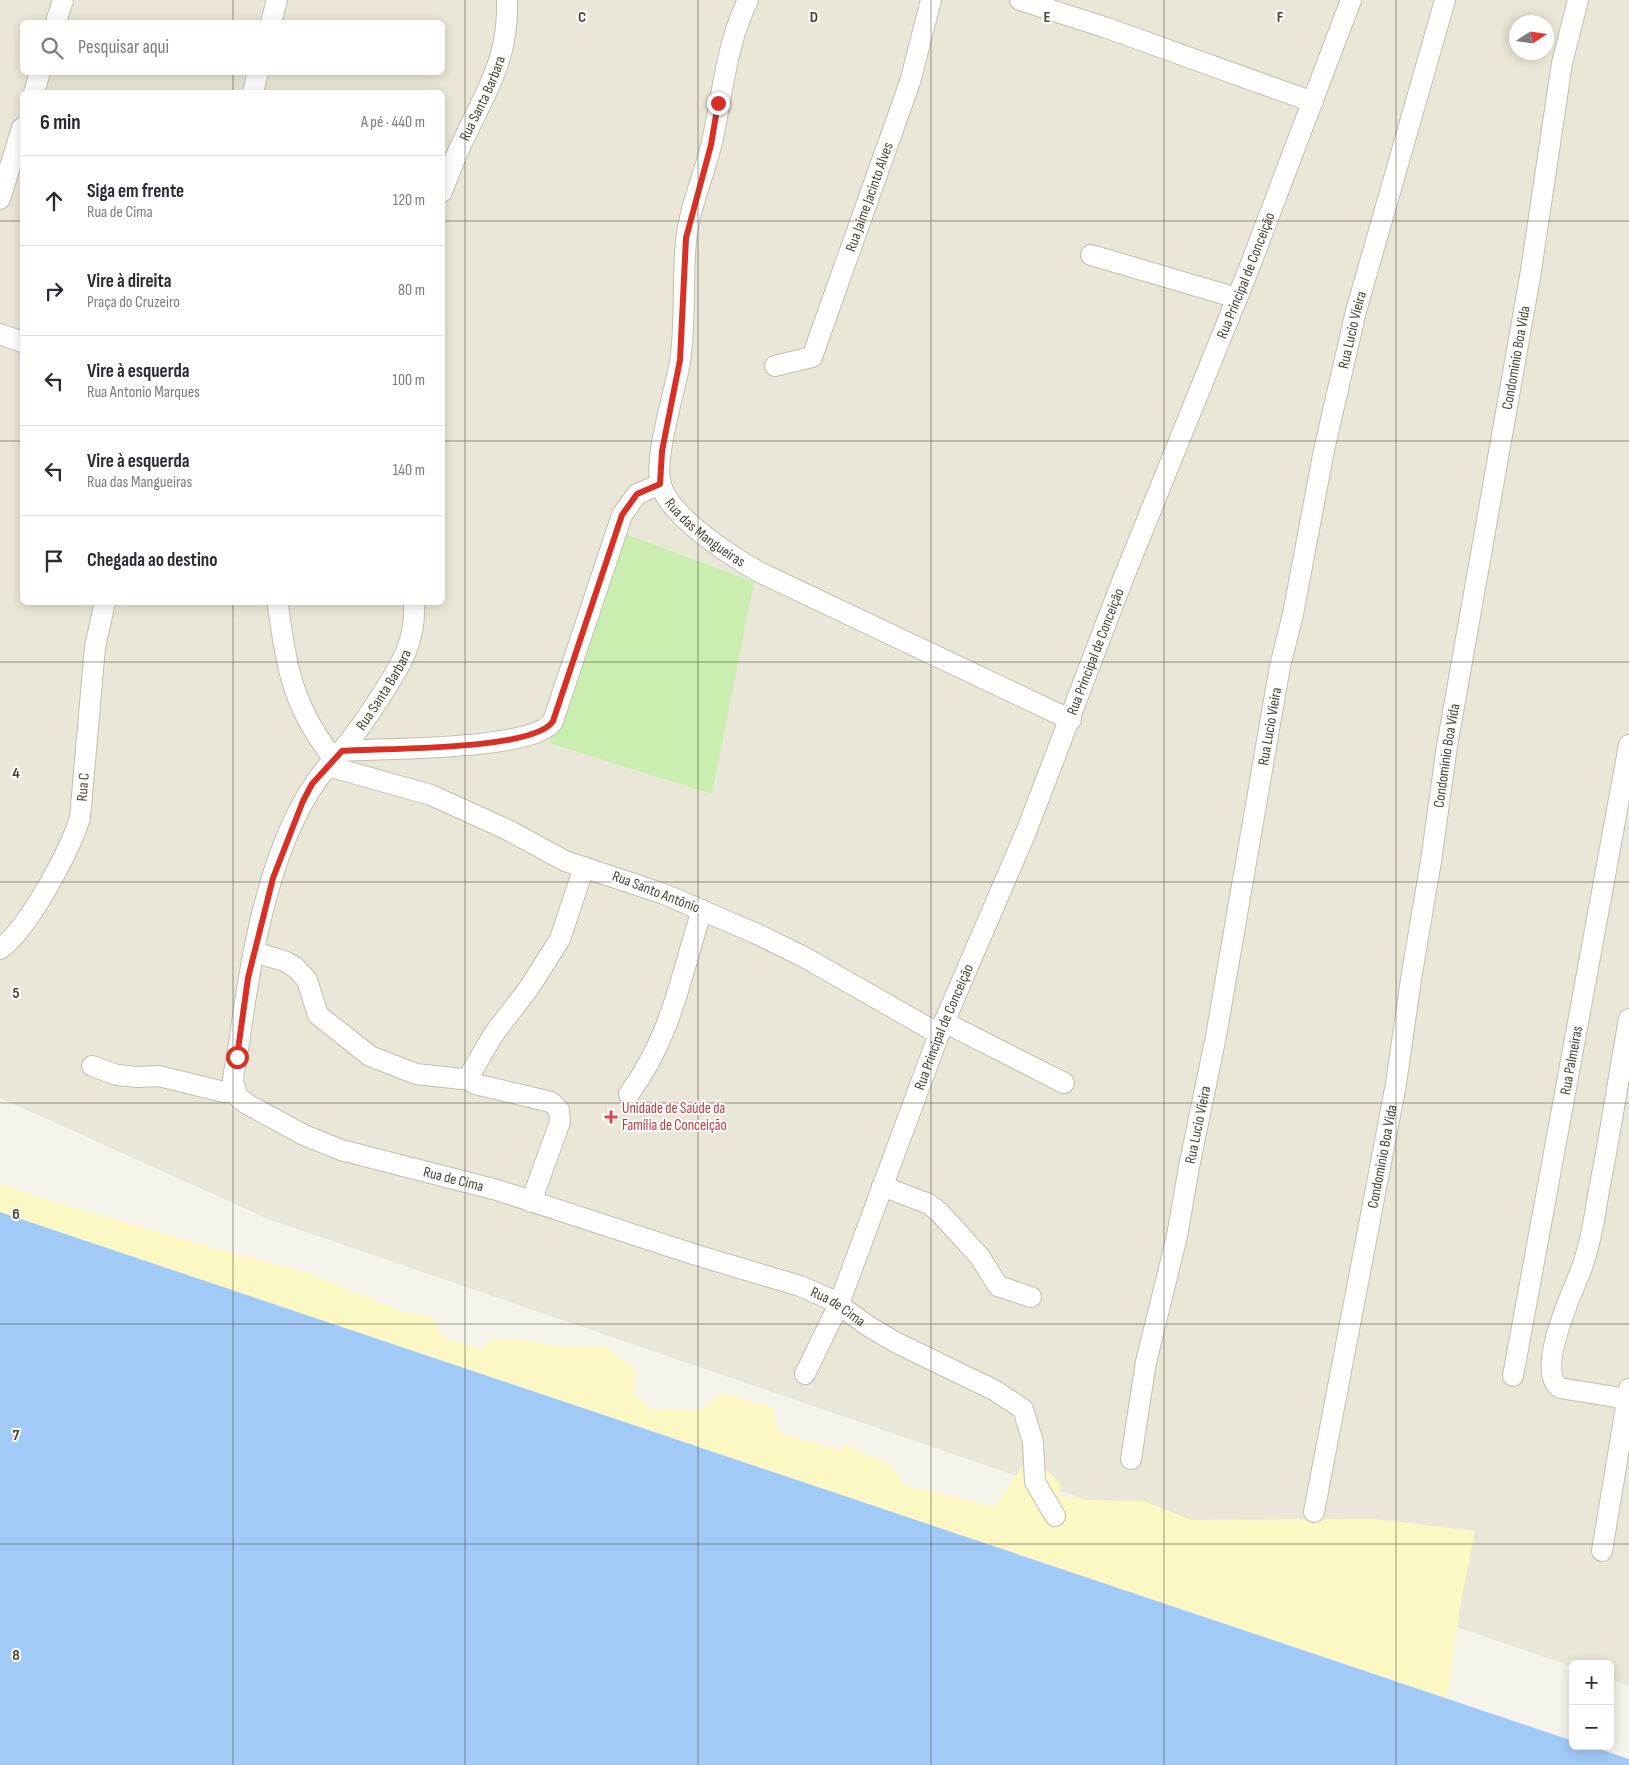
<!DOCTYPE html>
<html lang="pt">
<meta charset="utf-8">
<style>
:root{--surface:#fff;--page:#f2f2f3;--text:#2b2b33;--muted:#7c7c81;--line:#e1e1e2}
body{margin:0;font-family:"Sofia Sans Condensed",sans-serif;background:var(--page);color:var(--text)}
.controls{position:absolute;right:15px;bottom:15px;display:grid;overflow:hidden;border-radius:8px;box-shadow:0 2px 12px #0003}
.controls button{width:45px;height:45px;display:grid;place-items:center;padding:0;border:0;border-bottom:1px solid var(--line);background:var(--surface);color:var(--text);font:25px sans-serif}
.compass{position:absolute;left:1509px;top:15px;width:45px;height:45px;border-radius:50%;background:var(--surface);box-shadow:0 2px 12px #0003;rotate:78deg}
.stop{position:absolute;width:15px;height:15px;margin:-11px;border:4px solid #d93025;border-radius:50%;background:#fff}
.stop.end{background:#d93025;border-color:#fff;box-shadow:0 1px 5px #0008}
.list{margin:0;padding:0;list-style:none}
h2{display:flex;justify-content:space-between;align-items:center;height:65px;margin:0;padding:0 20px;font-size:21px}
h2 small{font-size:16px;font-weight:400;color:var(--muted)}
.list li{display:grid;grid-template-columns:32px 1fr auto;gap:15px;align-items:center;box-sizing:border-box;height:90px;padding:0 20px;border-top:1px solid var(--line)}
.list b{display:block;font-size:19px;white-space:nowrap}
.list p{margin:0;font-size:16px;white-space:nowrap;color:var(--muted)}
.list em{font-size:16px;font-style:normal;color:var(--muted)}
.icon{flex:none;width:28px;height:28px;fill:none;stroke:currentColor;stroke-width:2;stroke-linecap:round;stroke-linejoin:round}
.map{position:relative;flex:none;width:1629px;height:1765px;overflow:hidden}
.search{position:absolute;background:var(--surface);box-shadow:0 2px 12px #0003;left:20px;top:20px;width:425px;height:55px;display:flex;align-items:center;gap:12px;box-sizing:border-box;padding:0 18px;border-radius:8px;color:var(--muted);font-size:19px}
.panel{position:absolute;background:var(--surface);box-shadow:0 2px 12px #0003;left:20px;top:90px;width:425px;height:515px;border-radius:8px}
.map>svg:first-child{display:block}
.residential{fill:#ebe7d8;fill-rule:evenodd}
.green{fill:#caeeb0}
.sand{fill:#fcf8c4}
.water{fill:#a2caf7}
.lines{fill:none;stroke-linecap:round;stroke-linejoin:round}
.minor-casing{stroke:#c3beac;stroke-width:22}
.minor{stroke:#fff;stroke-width:20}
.route{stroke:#d93025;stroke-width:6}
.grid{fill:none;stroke:#4b4637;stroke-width:1;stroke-opacity:0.55}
.health-dot{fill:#e0444e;stroke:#fff;stroke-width:2}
.labels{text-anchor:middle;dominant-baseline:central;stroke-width:4;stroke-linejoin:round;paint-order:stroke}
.street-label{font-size:15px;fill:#4b4637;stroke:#fff}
.health-label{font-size:15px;fill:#be3a42;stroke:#fff;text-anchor:start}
.grid-label{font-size:16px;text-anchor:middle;font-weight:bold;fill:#4b4637;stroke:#fff;stroke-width:4;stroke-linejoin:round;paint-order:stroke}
</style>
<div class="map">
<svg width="1629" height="1765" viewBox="0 0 1629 1765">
<rect width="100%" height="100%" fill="#f6f4ea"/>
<path class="residential" d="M0 0H1629V1686L1610 1679V1664H1573V1667L268 1219 0 1098ZM22 22H442V72H22ZM1516 22H1546V52H1516ZM22 92H442V602H22Z"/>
<path class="green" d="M620 532 754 582 712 794 549 743Z"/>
<path class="sand" d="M0 1183 35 1196 220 1250 305 1272 400 1311 433 1317 442 1337 481 1349 489 1340 513 1339 566 1347 604 1346 635 1370V1396L652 1409 702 1410 722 1393 773 1408 778 1432 841 1451 845 1444 888 1464 904 1485 995 1507 1026 1461 1038 1462 1061 1484 1058 1496 1088 1500 1144 1501 1191 1520 1373 1519 1475 1531 1462 1595 1447 1698 0 1212Z"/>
<path class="water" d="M0 1212 1573 1741V1746H1590L1629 1759V1765H0Z"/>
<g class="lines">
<defs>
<g id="minor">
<path id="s1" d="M748 0C725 47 723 96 711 146 703 178 689 209 686 241 682 281 686 322 680 362 675 392 653 459 661 485 670 517 731 556 759 572L1071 720"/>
<path d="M1020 0 1107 28 1313 102"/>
<path d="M56 22 63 0"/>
<path d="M271 22 277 0"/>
<path d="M34 92 40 72"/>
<path d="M253 92 258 72"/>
<path id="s2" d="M442 192C448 176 454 160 461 145 485 92 509 61 507 0"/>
<path d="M0 199 22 128"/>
<path d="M1091 255 1237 298"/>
<path d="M0 334 22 342"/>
<path id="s3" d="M775 366 812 357 910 82 931 0"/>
<path d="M278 606C287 669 293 708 334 759"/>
<path d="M342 751C380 748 535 751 553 721L622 515 637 494 661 484"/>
<path id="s4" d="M338 755C354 737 366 719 379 699 400 666 416 644 414 602"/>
<path id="s5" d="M0 949C29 928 69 852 80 818L95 647 105 602"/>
<path d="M254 952 284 961 295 967 307 980 318 1015 370 1056 416 1074 472 1080"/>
<path d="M944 1022 1064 1083"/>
<path id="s6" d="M939 1034 804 957 757 934 664 894 565 861 508 830 431 795 328 766C272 831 251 953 240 1037 238 1052 234 1067 233 1082L238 1097 247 1104 304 1135 341 1150 497 1190 696 1255 800 1286 832 1300 868 1326 895 1342 994 1390 1023 1409 1033 1442 1035 1482 1055 1516"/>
<path d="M92 1066 117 1075 138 1077 159 1076 224 1092 235 1091"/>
<path d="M629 1094C672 1035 680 978 702 910"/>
<path d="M882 1186 929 1204 939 1212 980 1257 998 1286 1031 1297"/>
<path d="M531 1202 560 1122 559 1110 551 1102 475 1084 472 1080 471 1073 493 1035 529 988 560 939 584 867"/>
<path id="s7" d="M805 1374 839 1304 939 1034 1026 832 1123 579 1248 271 1351 0"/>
<path id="s8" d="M1513 1376 1629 745"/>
<path d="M1627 1399 1560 1388C1535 1371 1572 1293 1581 1270 1591 1243 1595 1213 1600 1185 1611 1130 1619 1074 1629 1019"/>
<path id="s9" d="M1131 1459 1146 1362 1177 1236 1189 1167 1216 1036 1280 666 1293 614 1324 450 1356 311 1445 0"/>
<path id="s10" d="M1314 1512 1396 1084 1411 979 1431 861 1447 746 1530 277 1562 63 1578 0"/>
<path d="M1602 1551 1629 1389"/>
</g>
</defs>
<use href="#minor" class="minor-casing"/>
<use href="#minor" class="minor"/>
</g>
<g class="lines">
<path class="route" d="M237 1057 248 978 273 878 303 801 312 784 342 751C380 748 535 751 553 721L622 515 637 494 660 484 662 451 680 360 686 238 711 145 718 103"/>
</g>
<path class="grid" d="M233 0V22M465 0V1765M698 0V1765M931 0V1765M1164 0V1765M1396 0V1765M233 72V92M0 221H22M442 221H1629M0 441H22M442 441H1629M233 602V1765M0 662H1629M0 882H1629M0 1103H1629M0 1324H1629M0 1544H1629"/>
<path class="health-dot" d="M608.5 1109.5h5v5h5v5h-5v5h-5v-5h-5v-5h5z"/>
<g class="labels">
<g class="street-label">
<text stroke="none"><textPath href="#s2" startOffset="102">Rua Santa Barbara</textPath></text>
<text stroke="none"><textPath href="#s3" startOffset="208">Rua Jaime Jacinto Alves</textPath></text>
<text stroke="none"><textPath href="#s7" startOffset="1184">Rua Principal de Conceição</textPath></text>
<text stroke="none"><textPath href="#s9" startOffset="1151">Rua Lucio Vieira</textPath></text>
<text stroke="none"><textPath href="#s10" startOffset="1172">Condominio Boa Vida</textPath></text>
<text stroke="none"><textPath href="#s1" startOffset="562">Rua das Mangueiras</textPath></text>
<text stroke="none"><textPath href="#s7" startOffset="779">Rua Principal de Conceição</textPath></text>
<text stroke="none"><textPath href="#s4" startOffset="80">Rua Santa Barbara</textPath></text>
<text stroke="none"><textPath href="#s9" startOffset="746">Rua Lucio Vieira</textPath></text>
<text stroke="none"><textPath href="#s10" startOffset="768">Condominio Boa Vida</textPath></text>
<text stroke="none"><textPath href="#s5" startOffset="186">Rua C</textPath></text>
<text transform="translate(656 892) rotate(21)">Rua Santo Antônio</text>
<text stroke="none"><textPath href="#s7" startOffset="374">Rua Principal de Conceição</textPath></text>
<text stroke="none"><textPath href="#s8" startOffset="321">Rua Palmeiras</textPath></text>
<text stroke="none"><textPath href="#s9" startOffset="341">Rua Lucio Vieira</textPath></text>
<text stroke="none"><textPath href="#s10" startOffset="362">Condominio Boa Vida</textPath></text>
<text stroke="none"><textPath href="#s6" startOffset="1252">Rua de Cima</textPath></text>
<text stroke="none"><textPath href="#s6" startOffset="1658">Rua de Cima</textPath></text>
</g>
<g class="health-label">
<text x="622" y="1108">Unidade de Saúde da<tspan x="622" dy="17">Família de Conceição</tspan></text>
</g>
</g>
<g class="grid-label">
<text x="582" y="22">C</text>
<text x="814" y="22">D</text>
<text x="1047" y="22">E</text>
<text x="1280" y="22">F</text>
<text x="16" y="778">4</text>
<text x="16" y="998">5</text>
<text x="16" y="1219">6</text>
<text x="16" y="1440">7</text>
<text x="16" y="1660">8</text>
</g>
</svg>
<div class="controls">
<button>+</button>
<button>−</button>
</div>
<svg class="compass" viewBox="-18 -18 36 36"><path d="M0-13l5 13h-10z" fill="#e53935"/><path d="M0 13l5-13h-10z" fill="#7c7c81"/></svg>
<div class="stop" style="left:237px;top:1057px"></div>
<div class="stop end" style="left:718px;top:103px"></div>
<div class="search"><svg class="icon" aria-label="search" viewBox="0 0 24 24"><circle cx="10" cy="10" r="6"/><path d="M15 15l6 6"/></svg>Pesquisar aqui</div>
<section class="panel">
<h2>6 min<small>A pé · 440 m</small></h2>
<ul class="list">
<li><svg class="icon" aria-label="ahead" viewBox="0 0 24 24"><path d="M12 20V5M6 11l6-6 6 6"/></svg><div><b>Siga em frente</b><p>Rua de Cima</p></div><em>120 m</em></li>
<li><svg class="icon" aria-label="right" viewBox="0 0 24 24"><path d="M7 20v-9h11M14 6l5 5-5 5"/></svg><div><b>Vire à direita</b><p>Praça do Cruzeiro</p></div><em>80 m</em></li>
<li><svg class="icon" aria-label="left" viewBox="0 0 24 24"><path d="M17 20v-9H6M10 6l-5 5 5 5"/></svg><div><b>Vire à esquerda</b><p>Rua Antonio Marques</p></div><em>100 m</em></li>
<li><svg class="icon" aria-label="left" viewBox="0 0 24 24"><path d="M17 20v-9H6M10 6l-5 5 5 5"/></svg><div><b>Vire à esquerda</b><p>Rua das Mangueiras</p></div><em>140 m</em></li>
<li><svg class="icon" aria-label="arrive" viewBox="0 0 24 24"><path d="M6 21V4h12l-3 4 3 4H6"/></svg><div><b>Chegada ao destino</b></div></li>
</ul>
</section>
</div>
